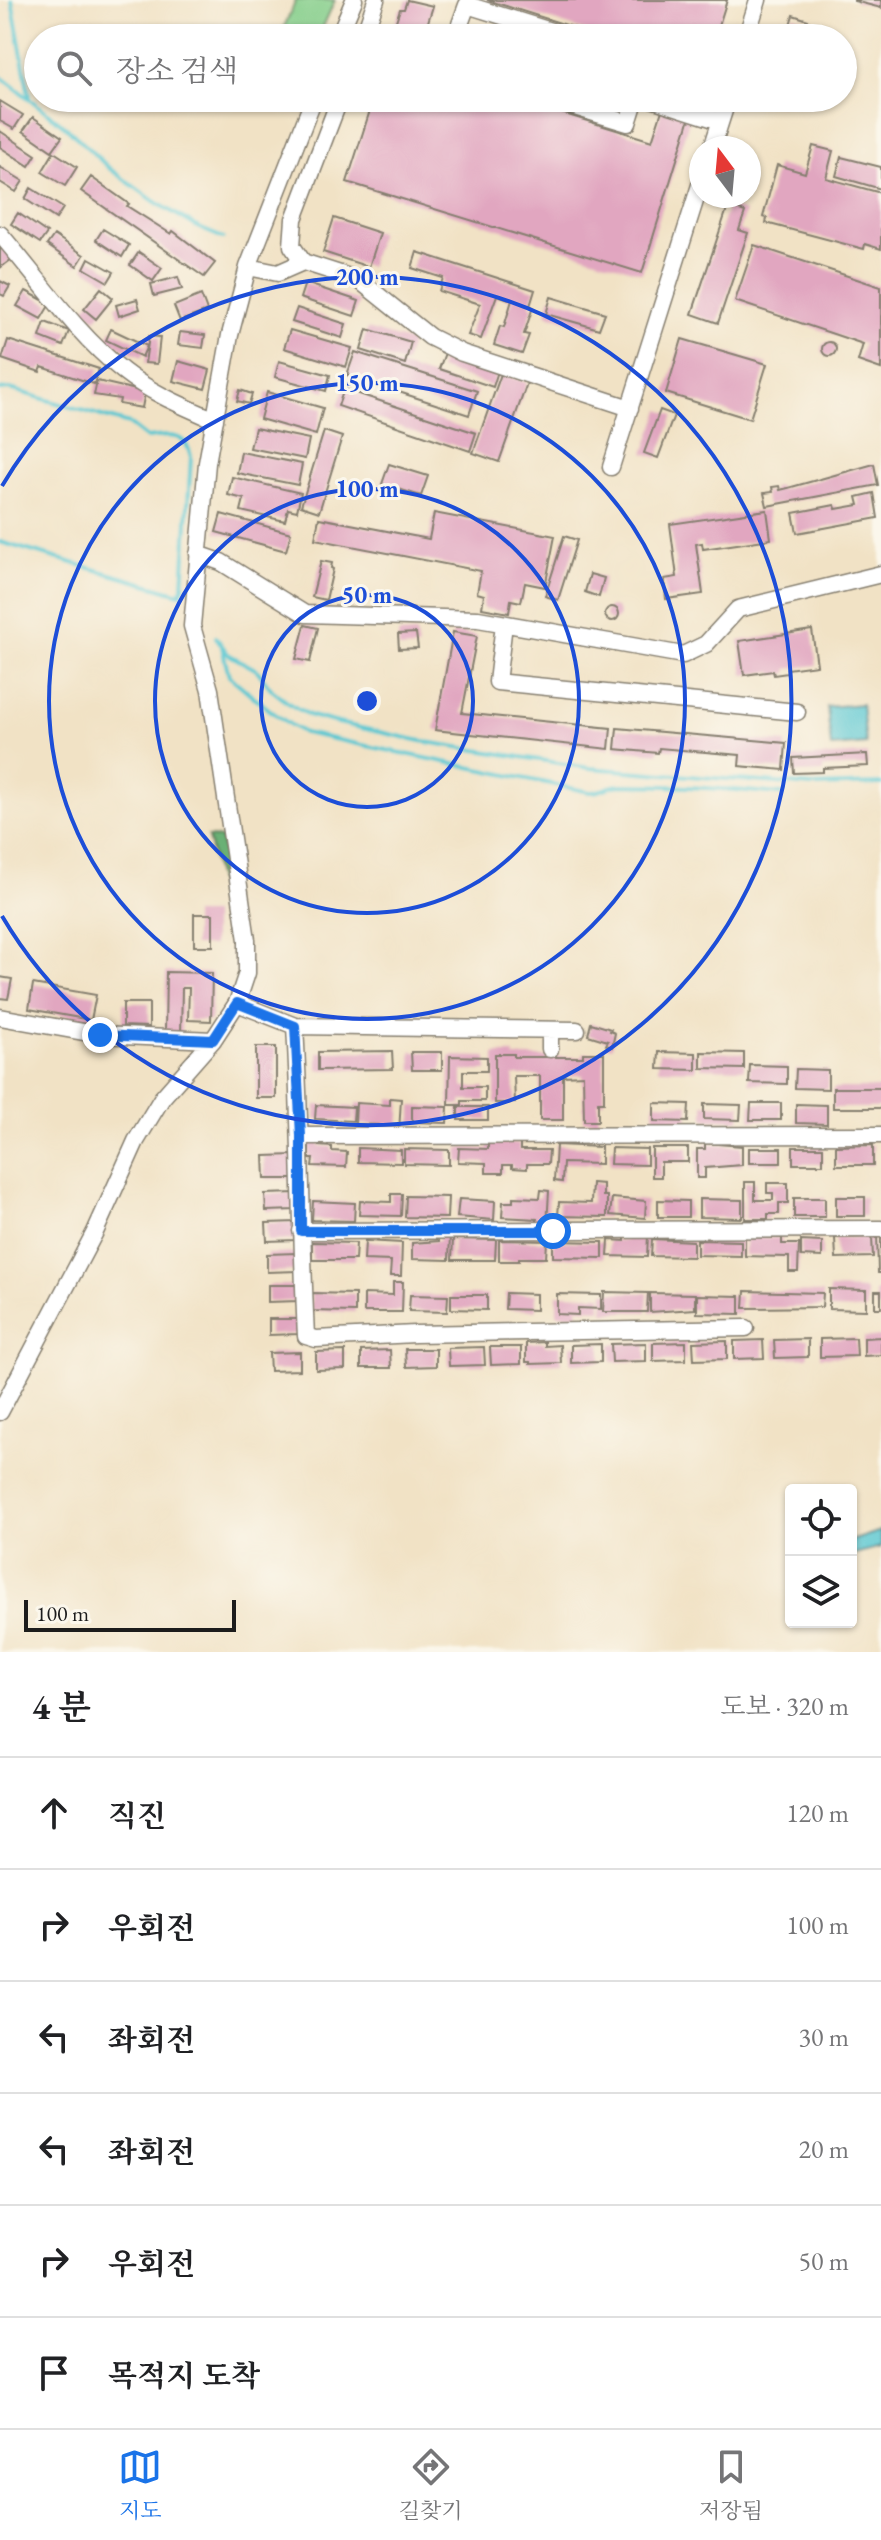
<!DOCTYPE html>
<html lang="ko">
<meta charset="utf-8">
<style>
:root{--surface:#fff;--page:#f6f6f6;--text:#202124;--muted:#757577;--line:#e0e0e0;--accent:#1a73e8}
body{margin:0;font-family:"EB Garamond","Noto Serif KR",serif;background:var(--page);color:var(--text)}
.controls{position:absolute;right:24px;bottom:24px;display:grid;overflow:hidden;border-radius:8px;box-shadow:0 2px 6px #0004}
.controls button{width:72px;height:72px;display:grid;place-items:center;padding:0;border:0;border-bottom:2px solid var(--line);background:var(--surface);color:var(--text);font:40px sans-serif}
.compass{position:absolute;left:689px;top:136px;width:72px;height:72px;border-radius:50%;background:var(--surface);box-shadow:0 2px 6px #0004;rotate:344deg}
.scale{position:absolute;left:24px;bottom:20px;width:212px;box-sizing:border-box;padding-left:8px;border:4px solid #1c1c1c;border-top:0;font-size:22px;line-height:28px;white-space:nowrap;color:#1c1c1c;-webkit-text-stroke:6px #fbf7ec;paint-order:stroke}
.stop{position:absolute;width:24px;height:24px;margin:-18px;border:6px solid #1a73e8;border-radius:50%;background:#fff}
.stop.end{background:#1a73e8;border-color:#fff;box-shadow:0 2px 8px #0008}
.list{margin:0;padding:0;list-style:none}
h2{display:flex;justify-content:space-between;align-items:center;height:104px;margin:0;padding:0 32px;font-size:34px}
h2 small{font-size:26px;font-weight:400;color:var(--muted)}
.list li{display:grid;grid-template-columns:52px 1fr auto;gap:24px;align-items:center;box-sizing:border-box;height:112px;padding:0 32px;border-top:2px solid var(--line)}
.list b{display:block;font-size:30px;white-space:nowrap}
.list em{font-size:26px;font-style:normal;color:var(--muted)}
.icon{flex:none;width:44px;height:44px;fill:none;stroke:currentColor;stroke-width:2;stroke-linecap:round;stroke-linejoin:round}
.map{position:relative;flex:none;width:881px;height:1652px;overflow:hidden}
.search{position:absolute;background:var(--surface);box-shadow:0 2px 6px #0004;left:24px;right:24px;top:24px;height:88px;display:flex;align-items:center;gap:20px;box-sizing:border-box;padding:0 28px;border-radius:44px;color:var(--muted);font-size:30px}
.sheet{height:776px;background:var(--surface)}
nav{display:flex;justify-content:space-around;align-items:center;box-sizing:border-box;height:112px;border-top:2px solid var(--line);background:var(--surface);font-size:22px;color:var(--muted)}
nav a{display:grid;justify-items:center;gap:4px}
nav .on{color:var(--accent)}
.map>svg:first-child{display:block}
.green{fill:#83cd89;stroke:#507452;stroke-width:2}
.forest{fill:#6ab075;stroke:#436648;stroke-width:2}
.water{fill:#5ac7d1;stroke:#3b7276;stroke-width:2}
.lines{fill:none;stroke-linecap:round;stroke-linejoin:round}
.stream{stroke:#5ac7d1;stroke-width:4}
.building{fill:#e1a6c0}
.minor-casing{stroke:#867f70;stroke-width:19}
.minor{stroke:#fff;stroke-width:16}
.route{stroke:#1a73e8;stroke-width:10}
.ring{fill:none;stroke:#1d4ed8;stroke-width:4}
.centre{fill:#1d4ed8;stroke:#fbf7ec;stroke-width:4}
.ring-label{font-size:24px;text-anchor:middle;font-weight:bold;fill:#1d4ed8;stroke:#fbf7ec;stroke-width:6;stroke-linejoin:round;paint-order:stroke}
</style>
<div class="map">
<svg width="881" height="1652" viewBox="0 0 881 1652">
<rect width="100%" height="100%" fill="#fbf7ec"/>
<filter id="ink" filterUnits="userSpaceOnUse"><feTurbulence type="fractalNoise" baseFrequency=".0125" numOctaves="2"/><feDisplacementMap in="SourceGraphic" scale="16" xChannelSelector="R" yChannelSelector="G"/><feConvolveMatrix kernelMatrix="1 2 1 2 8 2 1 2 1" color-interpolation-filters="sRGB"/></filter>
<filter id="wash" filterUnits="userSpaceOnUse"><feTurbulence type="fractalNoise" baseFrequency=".006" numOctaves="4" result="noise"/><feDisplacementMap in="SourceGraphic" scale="32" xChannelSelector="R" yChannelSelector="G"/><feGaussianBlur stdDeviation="1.8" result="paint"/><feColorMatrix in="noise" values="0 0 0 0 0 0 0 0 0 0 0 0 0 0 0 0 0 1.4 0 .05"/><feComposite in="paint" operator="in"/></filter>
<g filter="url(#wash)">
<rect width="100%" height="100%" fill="#f1e2c5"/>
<path class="green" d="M296 0H335L318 38 280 36Z"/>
<path class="forest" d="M208 837 221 838 231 899 222 898Z"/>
<path class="water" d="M862 704 866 744 831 747 827 707Z
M881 1531V1547L851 1555V1541Z"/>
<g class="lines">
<path class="stream" d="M12 0 29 96
M0 76 67 128 110 169 154 201 199 228 223 238
M0 390 10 389 129 424 147 438C166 436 186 430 191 457L183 587 180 594 0 542
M216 637 228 654 257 670 272 690 291 705 311 716 338 723 426 742 590 768 813 786 881 784
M222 647 229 676C255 697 275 717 304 733L590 792C601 792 608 786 619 785 674 785 728 789 782 794"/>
</g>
<g id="blocks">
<path class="building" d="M407 0 433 6 423 38H395L398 28 394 27 400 9H404Z
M487 0H727L715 38H608Z
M854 0H881V8L854 1Z
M793 15 808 20 802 38H786Z
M374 98H513L652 141 666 98H696L642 273 347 182Z
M767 98H784L781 106 766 101Z
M0 101 23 115 14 129 0 121Z
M33 117 62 137 52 151 23 131Z
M0 131 36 155 29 166 0 147Z
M813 146 833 151 826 178 881 193V249L865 244 864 249 766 223 767 218 763 217 777 165 805 173Z
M54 152 77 167 65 186 42 172Z
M841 157 881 167V189L836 176Z
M0 167 23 181 16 192 0 182Z
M91 177 129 204 127 206 171 234 173 231 215 263 204 277 81 191Z
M31 188 63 208 56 219 25 199Z
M728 206 745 212 739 230 748 233 718 323 692 314Z
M18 213 47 233 40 243 11 224Z
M334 218 380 233 369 267 323 252Z
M103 229 129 245 122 257 96 240Z
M54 235 84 255 77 266 47 245Z
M0 244 12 259 0 268Z
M754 245 881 287V369L858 361 863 344 735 301Z
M139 252 162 268 153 281 130 265Z
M417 252 535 290 530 306 533 307 524 334 529 335 522 354 494 345 500 326 504 327 512 300 497 295 481 339 468 335 480 304 439 291 443 278 412 268Z
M89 258 114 272 108 282 84 268Z
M178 277 182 289 154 296 151 284Z
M0 281 10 286 4 296 0 294Z
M305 283 359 301 354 316 300 298Z
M101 288 113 298 96 319 84 309Z
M26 291 50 304 41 319 17 306Z
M201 295 207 311 180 321 174 306Z
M551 297 605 313 599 329 546 314Z
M137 299 140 309 119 316 116 305Z
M297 308 346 324 342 338 292 322Z
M45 322 69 331 63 346 40 337Z
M111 329 147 346 142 357 106 340Z
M367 329 411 342 405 364 361 350Z
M290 330 352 348 346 367 284 348Z
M180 332 205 335 203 348 178 345Z
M149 336 160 337 157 364 145 363Z
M682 339 767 364 750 419 666 393Z
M8 340 99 369 94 384 42 367 40 372 2 359Z
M822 349a7 7 0 1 1 14 0a7 7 0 1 1-14 0Z
M355 352 477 391 469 415 347 375Z
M445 353 498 371 493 387 439 369Z
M178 361 210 370 205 389 173 381Z
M279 361 330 375 326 391 275 377Z
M501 374 527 383 499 462 473 453Z
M97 381 145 392 142 408 119 404 120 399 94 395Z
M344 389 476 433 470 451 338 406Z
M240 390 252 394 249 404 237 401Z
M267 392 323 408 316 435 260 419Z
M660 410 674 415 658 458 644 453Z
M255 428 309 439 305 459 250 448Z
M324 431 342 437 319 512 301 506Z
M241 452 302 464 298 485 237 473Z
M389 464 428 476 421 496 382 484Z
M874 464 878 485 767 506 764 493 773 492 772 487 779 486 780 490 788 488Z
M232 477 301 493 297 511 288 509 285 521 241 511 244 499 228 495Z
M874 493 878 518 797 533 793 513 835 505 836 509 859 505 857 497Z
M767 510 771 539 703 549 702 543 696 544 703 594 666 599 664 579 677 577 670 524Z
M434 513 555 536 545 587 525 583 521 602 511 600 509 613 482 608 484 595 477 593 481 571 315 539 319 518 429 539Z
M221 514 291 533 286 551 216 532Z
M564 536 577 540 558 600 545 596Z
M321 561 332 563 331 568 333 569 326 600 312 597Z
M590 574 604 578 599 597 585 592Z
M605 614a7 7 0 1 1 14 0a7 7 0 1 1-14 0Z
M305 625 318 628 310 662 296 659Z
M812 630 817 665 787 669 788 673 774 675 773 671 744 675 739 641Z
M453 632 477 636 462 713 611 728 609 749 435 730Z
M416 633 418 648 399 649 398 634Z
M617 728 786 743 784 770 739 766 740 755 659 748 658 753 615 749Z
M867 754 868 766 823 768V772L794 773 793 758Z
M194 914H213V946H194Z
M166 972 212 973 211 1021 188 1020 189 988H182L181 1034 165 1033Z
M0 977 12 979 8 999 0 998Z
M33 984 96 995 91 1020 29 1009Z
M123 1003H149V1027L123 1026Z
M591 1023 611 1029 610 1031 615 1033 612 1047 606 1045 608 1041 588 1035Z
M256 1047H276V1098H256Z
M392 1051 393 1069 318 1070V1052Z
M411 1052H442V1070H412Z
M659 1052 696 1053V1070L658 1069Z
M701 1052 744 1053V1069L701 1068Z
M583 1053H604V1102H598V1121H584L583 1075 563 1076V1120H540V1076H514L515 1103H495V1054H514V1057H583Z
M450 1056 487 1057V1071H463V1087H485V1101H462V1105H449Z
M750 1065 787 1066V1084L749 1083Z
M796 1069 828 1070V1089L795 1088Z
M833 1088H881V1108H833Z
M390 1098 401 1099 399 1132 378 1131 379 1125 355 1124 356 1103 390 1105Z
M654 1103 689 1104 688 1122 654 1121Z
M751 1103H781V1120H750Z
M704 1104 741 1105 740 1120 704 1119Z
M796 1104 827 1105V1124L796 1123Z
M316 1105 354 1107 353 1121 315 1119Z
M412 1106 448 1107 447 1123 412 1122Z
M458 1107H488V1120H458Z
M309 1141 320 1142 319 1146 332 1147V1151L347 1152 346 1167 312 1166 313 1159H309Z
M488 1143 520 1144V1150H549L548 1164H527V1169L512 1168V1165H503V1173H486V1163L458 1162 459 1148 488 1149Z
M705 1143 742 1146V1165L705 1168V1178H697V1149H705Z
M556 1145 601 1147V1164L563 1163 562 1182 554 1181Z
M873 1145V1165H836V1146Z
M793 1147H823V1164H793Z
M358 1148 401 1150V1163L358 1162Z
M611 1148 647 1149V1165L610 1164Z
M652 1148H688V1162H661V1177H652Z
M749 1148H781V1163H749Z
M404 1149 449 1150V1165L404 1164Z
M295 1155 296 1179H265L264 1156Z
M745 1182H755V1200H773V1193H767V1183H788V1203H779V1214H768V1219H745Z
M592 1183 603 1184V1196H607V1217L558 1216 559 1202 591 1203Z
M541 1190 549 1191 547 1226H537V1219L502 1217 503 1202H513V1197L540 1198Z
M296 1193V1210L266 1211 265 1194Z
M391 1194H402L401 1216 359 1215 360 1201 391 1202Z
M406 1196 448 1197 447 1218 405 1217Z
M836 1197H865V1216H836Z
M612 1198 646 1201 645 1218 610 1215Z
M794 1198H825V1217H794Z
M459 1199 495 1201 494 1220 457 1217Z
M699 1199 742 1200V1218L699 1217Z
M658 1200 688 1201V1217H658Z
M313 1201 355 1203 354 1221 312 1220Z
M297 1222V1240L267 1241 266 1223Z
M877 1232H881V1273H878Z
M439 1234H450L449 1260 412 1259V1243L439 1241Z
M625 1235H648L647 1257 608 1256 609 1240 625 1241Z
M745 1237 782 1238V1244H799L798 1272H789V1257L745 1256Z
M872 1237 873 1257 836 1258 835 1238Z
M453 1239 496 1240 495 1260H452Z
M652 1239 693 1241V1257L651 1256Z
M499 1240 547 1241 546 1258H519V1261H499Z
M697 1240 741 1241V1256L697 1255Z
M365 1241 402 1243 401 1276H390L391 1261 364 1260Z
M553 1241 603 1242V1258L553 1257Z
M801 1241 822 1242V1257L801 1256Z
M312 1242 356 1243 355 1260H312Z
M297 1253 298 1271 267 1272V1254Z
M393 1282H403L402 1312H364V1294L393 1295Z
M268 1285H298L299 1301 268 1302Z
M829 1289 866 1290V1310L829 1309Z
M745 1291 823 1293 822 1307 744 1308Z
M875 1291H881V1308H875Z
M604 1292 648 1293 647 1312H603Z
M311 1293 355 1294V1312L311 1311Z
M506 1293 536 1294V1310L505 1309Z
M650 1293 695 1294V1309L650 1312Z
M557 1294 601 1295V1309L578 1308V1315L557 1314Z
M410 1295 448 1296 447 1312 409 1311Z
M451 1295H487V1310L451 1309Z
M697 1295 740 1296V1314L697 1313Z
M269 1319H299V1334L269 1335Z
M881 1337V1355L864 1356V1338Z
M856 1338 857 1356 820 1357V1339Z
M808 1339V1357L775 1358 774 1340Z
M763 1340 764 1358 734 1359V1341Z
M727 1341V1359L694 1360 693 1342Z
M545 1342V1346L560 1345 561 1363 530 1364V1362H526V1343Z
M686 1342V1360L653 1361V1343Z
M646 1343V1361L612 1362 611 1344Z
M601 1344V1362L571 1363V1345Z
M484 1347 485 1365 449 1366 448 1348Z
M490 1347H521V1364L491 1365Z
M405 1349H436V1366L406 1367Z
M390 1350 391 1368H361V1351Z
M345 1351V1369L316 1370V1352Z
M300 1352V1370L270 1371 269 1353Z"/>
</g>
</g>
<g filter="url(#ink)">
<use href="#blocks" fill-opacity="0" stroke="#867f70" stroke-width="2"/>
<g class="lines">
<defs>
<path id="minor" d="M338 38 354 0
M363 38 376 0
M455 38 467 5 573 38
M746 38 758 0
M545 98 628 123 636 98
M648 98 720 121
M712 148 728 98
M0 234C40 280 75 333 123 371 151 393 183 406 215 420
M303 262 292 246 294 219 340 98
M248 267 278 273 303 262 359 280 430 337 462 353 630 408
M611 467 701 182
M198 554 221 562 305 614 478 619 683 655 706 644 738 609 881 574
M504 624 497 682 797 712
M237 1003 295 1026C301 1130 301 1233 306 1336L316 1339 415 1334 746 1328
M0 1017 100 1035 213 1040
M295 1026 577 1030
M550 1049V1030
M301 1136 881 1135
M301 1231 881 1229
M0 1412 95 1232 136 1141 162 1098 213 1040 237 1003 247 973V940L210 690 192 626 207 463 230 335 248 267 314 98"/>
</defs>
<use href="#minor" class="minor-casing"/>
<use href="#minor" class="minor"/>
</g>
</g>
<g class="lines" filter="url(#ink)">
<path class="route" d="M100 1035 213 1040 237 1003 295 1026 301 1136V1231H553"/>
</g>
<g class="ring">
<circle cx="367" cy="701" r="106"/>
<circle cx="367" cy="701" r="212"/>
<circle cx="367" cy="701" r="318"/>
<path d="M2 486A424 424 0 1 1 2 916"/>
</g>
<circle cx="367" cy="701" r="12" class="centre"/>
<g class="ring-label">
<text x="367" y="285">200 m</text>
<text x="367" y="391">150 m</text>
<text x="367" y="497">100 m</text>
<text x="367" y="603">50 m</text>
</g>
</svg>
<div class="controls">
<button><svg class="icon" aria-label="locate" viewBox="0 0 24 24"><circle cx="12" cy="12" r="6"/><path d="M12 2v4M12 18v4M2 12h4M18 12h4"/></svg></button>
<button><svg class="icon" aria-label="layers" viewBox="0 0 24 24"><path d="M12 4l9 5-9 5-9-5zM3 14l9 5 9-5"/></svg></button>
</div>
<svg class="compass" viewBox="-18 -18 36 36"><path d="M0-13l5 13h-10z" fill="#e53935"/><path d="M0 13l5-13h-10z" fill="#757577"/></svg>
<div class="scale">100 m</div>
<div class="stop" style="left:553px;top:1231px"></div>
<div class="stop end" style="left:100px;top:1035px"></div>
<div class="search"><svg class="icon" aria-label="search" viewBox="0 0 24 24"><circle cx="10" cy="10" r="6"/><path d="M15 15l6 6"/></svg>장소 검색</div>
</div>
<section class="sheet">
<h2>4 분<small>도보 · 320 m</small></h2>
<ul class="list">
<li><svg class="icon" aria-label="ahead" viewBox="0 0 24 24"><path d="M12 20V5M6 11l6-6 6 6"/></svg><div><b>직진</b></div><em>120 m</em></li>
<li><svg class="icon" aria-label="right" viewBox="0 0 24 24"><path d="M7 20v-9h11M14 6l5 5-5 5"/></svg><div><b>우회전</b></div><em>100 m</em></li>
<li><svg class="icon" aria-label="left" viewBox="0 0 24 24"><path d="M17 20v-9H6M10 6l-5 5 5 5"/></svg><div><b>좌회전</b></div><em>30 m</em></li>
<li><svg class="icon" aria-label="left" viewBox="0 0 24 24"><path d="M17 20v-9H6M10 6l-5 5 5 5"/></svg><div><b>좌회전</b></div><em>20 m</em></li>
<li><svg class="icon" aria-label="right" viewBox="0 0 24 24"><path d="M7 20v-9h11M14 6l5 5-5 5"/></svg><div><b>우회전</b></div><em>50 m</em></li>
<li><svg class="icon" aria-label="arrive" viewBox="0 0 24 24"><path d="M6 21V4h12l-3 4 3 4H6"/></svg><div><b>목적지 도착</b></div></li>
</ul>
</section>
<nav>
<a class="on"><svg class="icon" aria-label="map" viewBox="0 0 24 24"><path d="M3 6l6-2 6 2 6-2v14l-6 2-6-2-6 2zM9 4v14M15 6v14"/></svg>지도</a>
<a><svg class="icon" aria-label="directions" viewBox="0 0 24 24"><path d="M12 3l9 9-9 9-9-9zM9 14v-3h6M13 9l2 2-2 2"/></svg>길찾기</a>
<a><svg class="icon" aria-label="saved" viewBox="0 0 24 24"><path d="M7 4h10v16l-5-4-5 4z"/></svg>저장됨</a>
</nav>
